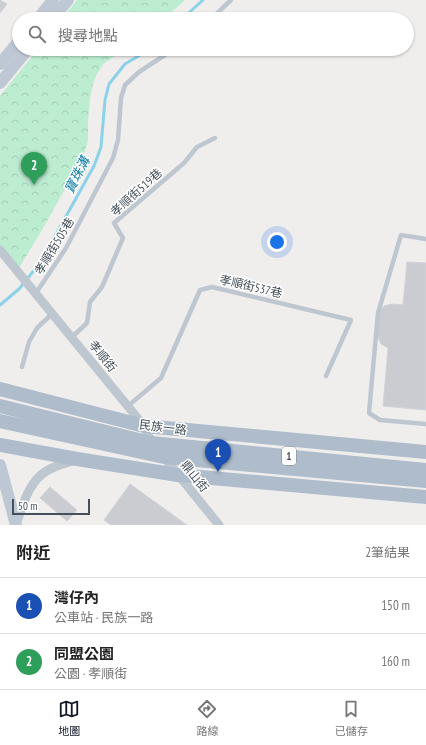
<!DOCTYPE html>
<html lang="zh-TW">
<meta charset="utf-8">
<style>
:root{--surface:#fff;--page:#f2f2f2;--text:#222;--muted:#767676;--line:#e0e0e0;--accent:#111827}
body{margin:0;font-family:"PT Sans Narrow","Noto Sans TC",sans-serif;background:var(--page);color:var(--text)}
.scale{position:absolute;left:12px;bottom:10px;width:78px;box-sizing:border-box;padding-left:4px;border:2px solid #46505a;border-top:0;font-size:11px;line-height:14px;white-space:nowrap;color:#46505a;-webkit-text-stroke:3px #fff;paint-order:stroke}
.you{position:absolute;left:277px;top:242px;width:14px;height:14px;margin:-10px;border:3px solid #fff;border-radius:50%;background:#1a73e8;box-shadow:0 0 0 6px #1a73e833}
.badge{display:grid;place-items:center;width:26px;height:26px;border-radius:50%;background:var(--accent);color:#fff;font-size:13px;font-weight:700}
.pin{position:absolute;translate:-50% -33px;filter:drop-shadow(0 1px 2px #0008)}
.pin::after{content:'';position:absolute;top:21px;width:14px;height:12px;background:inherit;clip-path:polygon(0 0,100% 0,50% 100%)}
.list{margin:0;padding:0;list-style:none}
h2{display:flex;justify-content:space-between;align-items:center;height:52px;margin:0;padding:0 16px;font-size:17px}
h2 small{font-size:13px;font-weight:400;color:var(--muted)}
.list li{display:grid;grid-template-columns:26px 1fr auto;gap:12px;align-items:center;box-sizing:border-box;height:56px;padding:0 16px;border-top:1px solid var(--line)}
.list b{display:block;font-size:15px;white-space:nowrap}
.list p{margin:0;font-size:13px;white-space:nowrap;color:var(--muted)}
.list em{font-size:13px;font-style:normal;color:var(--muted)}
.icon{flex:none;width:22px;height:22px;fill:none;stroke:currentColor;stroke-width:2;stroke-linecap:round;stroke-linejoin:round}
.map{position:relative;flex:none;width:426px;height:525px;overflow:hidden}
.search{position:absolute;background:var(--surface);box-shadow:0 1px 3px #0004;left:12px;right:12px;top:12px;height:44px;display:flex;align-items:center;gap:10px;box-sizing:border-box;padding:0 14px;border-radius:22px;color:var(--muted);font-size:15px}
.sheet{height:164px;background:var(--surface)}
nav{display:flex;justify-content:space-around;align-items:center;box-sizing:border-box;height:56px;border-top:1px solid var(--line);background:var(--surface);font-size:11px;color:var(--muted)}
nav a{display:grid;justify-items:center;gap:2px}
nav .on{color:var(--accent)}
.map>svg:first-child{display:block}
.park{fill:url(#park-crowns)}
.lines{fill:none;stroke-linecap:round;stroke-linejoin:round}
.stream{stroke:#8bd2e9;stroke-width:3}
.building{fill:#caccd2;stroke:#d2d3d9}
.lane{stroke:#bec7cf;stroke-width:4.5}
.street{stroke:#bec7cf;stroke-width:9}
.secondary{stroke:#bec8d4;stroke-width:12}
.primary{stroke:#aebccc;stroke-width:14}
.labels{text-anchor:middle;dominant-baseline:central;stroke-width:3;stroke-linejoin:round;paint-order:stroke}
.shield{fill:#fff;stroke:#7e848c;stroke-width:1}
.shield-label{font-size:11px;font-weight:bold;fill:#46505a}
.street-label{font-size:12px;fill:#46505a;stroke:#fff}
.water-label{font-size:13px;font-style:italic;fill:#1080a3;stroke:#fff}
</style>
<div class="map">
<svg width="426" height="525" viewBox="0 0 426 525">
<defs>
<pattern id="park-crowns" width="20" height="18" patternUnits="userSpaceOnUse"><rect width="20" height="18" fill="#bcedd1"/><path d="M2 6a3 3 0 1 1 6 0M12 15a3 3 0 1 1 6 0" fill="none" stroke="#a3cdb6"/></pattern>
</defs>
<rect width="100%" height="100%" fill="#f0eded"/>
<path class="park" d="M77 0H185L164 19H62Z
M38 49H124L103 64 96 76 93 84 90 98 88 122V141L83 157 42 230 19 268 0 246V96Z"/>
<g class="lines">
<path class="stream" d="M182 19 203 0
M0 305 19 289 40 263 94 166 101 147 105 100 109 84 125 64 150 49"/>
</g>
<path class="building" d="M0 0 7 4 0 13Z
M407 262 426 263V410L383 406 388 348 381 344 377 335 379 313 384 306 392 304 403 305Z
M130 484 187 525H111L104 520Z
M50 487 77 510 67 521 40 498Z"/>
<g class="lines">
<path class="lane" d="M211 19 231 0
M426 239 401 235 378 313 369 413 380 420 426 424
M36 293 66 248 113 158 118 140 121 98 125 85 139 72 174 49
M72 337 87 323 90 302 102 287 123 238 114 223 184 163 197 147 215 138
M22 367 29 342 37 328 53 313
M128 406 161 378 200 290 212 287 351 320 326 376"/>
<path class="street" d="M0 250 144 426 153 445
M163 456 219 525
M16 525C22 508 27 487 41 475 50 467 65 463 76 460"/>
<path class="secondary" d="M38 19 53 0
M52 19 68 0
M0 64 19 41
M0 83 28 49
M0 465 16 525"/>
<path class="primary" d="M0 389 144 426 426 452
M0 406 151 443 426 470
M0 421 164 457 426 481
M0 445 77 459 178 475 426 497"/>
</g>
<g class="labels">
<rect class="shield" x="282" y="447" width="14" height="18" rx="3"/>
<g class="shield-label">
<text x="289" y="456">1</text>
</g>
<g class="street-label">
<text transform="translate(136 192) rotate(-42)">孝順街519巷</text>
<text transform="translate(54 246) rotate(-59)">孝順街505巷</text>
<text transform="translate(251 286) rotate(13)">孝順街537巷</text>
<text transform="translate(103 356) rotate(51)">孝順街</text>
<text transform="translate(163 427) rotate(7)">民族一路</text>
<text transform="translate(195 476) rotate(51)">鼎山街</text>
</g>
<g class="water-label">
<text transform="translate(77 175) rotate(-63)">寶珠溝</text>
</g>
</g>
</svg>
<div class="scale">50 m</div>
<div class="you"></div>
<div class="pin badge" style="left:218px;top:472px;background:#1a4fb4">1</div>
<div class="pin badge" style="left:34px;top:185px;background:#2e9e5b">2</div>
<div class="search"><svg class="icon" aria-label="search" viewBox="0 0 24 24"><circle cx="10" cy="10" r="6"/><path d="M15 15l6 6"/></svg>搜尋地點</div>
</div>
<section class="sheet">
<h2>附近<small>2筆結果</small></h2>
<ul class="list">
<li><span class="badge" style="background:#1a4fb4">1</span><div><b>灣仔內</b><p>公車站 · 民族一路</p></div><em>150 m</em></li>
<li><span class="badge" style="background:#2e9e5b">2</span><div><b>同盟公園</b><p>公園 · 孝順街</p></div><em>160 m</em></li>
</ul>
</section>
<nav>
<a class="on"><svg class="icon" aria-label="map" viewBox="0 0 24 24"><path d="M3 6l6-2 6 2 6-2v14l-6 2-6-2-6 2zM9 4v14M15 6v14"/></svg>地圖</a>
<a><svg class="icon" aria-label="directions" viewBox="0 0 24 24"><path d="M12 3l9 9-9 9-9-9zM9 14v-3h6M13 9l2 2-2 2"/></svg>路線</a>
<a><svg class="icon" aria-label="saved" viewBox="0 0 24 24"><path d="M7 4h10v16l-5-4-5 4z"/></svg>已儲存</a>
</nav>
